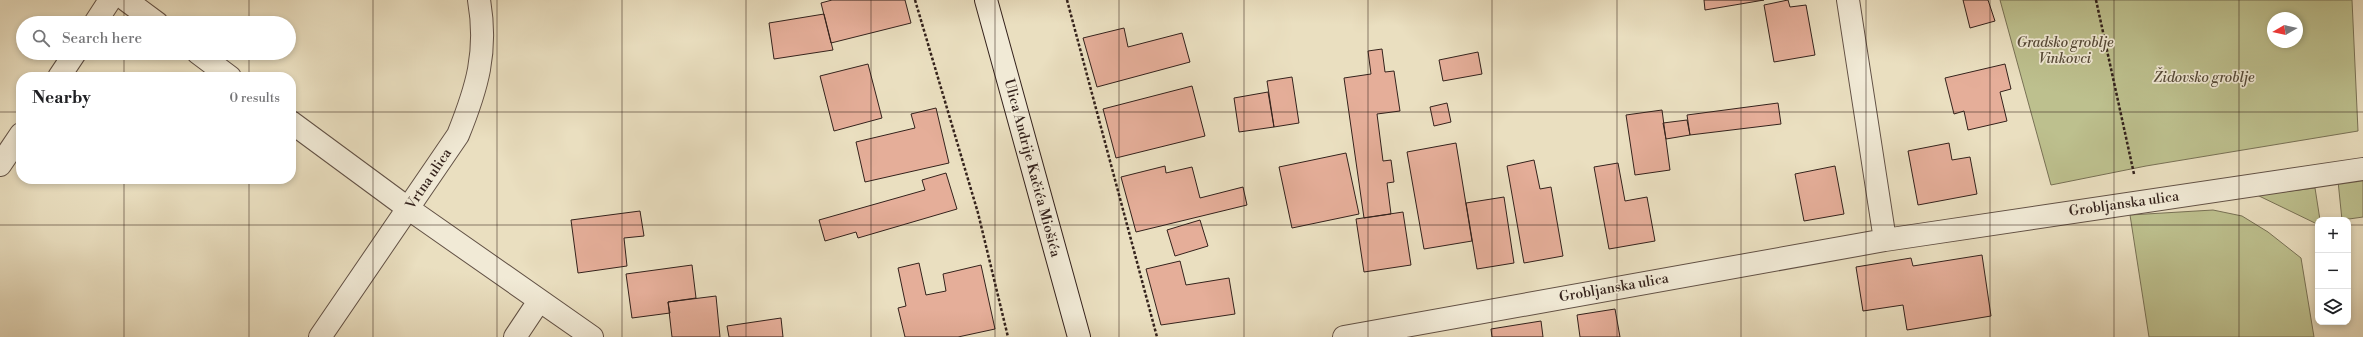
<!DOCTYPE html>
<meta charset="utf-8">
<style>
:root{--surface:#fff;--page:#f2f2f2;--text:#202124;--muted:#757577;--line:#e0e0e0}
body{margin:0;font-family:"Libre Bodoni",serif;background:var(--page);color:var(--text)}
.controls{position:absolute;right:12px;bottom:12px;display:grid;overflow:hidden;border-radius:8px;box-shadow:0 2px 6px #0003}
.controls button{width:36px;height:36px;display:grid;place-items:center;padding:0;border:0;border-bottom:1px solid var(--line);background:var(--surface);color:var(--text);font:20px sans-serif}
.compass{position:absolute;left:2267px;top:12px;width:36px;height:36px;border-radius:50%;background:var(--surface);box-shadow:0 2px 6px #0003;rotate:261deg}
.list{margin:0;padding:0;list-style:none}
h2{display:flex;justify-content:space-between;align-items:center;height:52px;margin:0;padding:0 16px;font-size:17px}
h2 small{font-size:13px;font-weight:400;color:var(--muted)}
.icon{flex:none;width:22px;height:22px;fill:none;stroke:currentColor;stroke-width:2;stroke-linecap:round;stroke-linejoin:round}
.map{position:relative;flex:none;width:2363px;height:337px;overflow:hidden}
.search{position:absolute;background:var(--surface);box-shadow:0 2px 6px #0003;left:16px;top:16px;width:280px;height:44px;display:flex;align-items:center;gap:10px;box-sizing:border-box;padding:0 14px;border-radius:22px;color:var(--muted);font-size:15px}
.panel{position:absolute;background:var(--surface);box-shadow:0 2px 6px #0003;left:16px;top:72px;width:280px;height:112px;border-radius:16px}
.map>svg:first-child{display:block}
.green{fill:#bdc08e;stroke:#787155;fill-rule:evenodd}
.building{fill:#e5ae99;stroke:#34221c}
.lines{fill:none;stroke-linecap:round;stroke-linejoin:round}
.street-casing{stroke:#625145;stroke-width:24}
.secondary-casing{stroke:#34221c;stroke-width:24}
.path{stroke:#34221c;stroke-width:2.5;stroke-dasharray:3 2;stroke-linecap:butt}
.street{stroke:#f1ead6;stroke-width:22}
.secondary{stroke:#f1ead6;stroke-width:22}
.grid{fill:none;stroke:#34221c;stroke-width:1;stroke-opacity:0.55}
.labels{text-anchor:middle;dominant-baseline:central;stroke-width:3.5;stroke-linejoin:round;paint-order:stroke}
.park-label{font-size:14px;font-style:italic;fill:#564a38;stroke:#f1ead6}
.street-label{font-size:14px;fill:#34221c;stroke:#f1ead6}
</style>
<div class="map">
<svg width="2363" height="337" viewBox="0 0 2363 337">
<rect width="100%" height="100%" fill="#eadfc0"/>
<filter id="stains"><feTurbulence type="fractalNoise" baseFrequency=".005" numOctaves="4"/><feColorMatrix values="0 0 0 0 .2 0 0 0 0 .09 0 0 0 0 .02 0 0 0 .5 -.17"/></filter>
<radialGradient id="worn" r=".72"><stop offset=".6" stop-color="#630" stop-opacity="0"/><stop offset="1" stop-color="#630" stop-opacity=".3"/></radialGradient>
<path class="green" d="M2000 0H2352L2358 131 2146 166 2051 185ZM2273 18H2297V42H2273Z
M2363 177V217L2342 220 2338 181Z
M2315 188 2320 220H2318L2317 224 2257 195Z
M2213 210 2242 216 2268 232 2301 258 2314 337H2149L2130 215Z"/>
<path class="building" d="M832 0H905L911 23 831 43 821 3Z
M1704 0H1764L1705 10Z
M1788 0 1790 7 1806 5 1815 55 1774 62 1764 5Z
M1963 0H1988L1995 21 1970 28Z
M824 14 833 50 774 59 769 23Z
M1124 28 1128 47 1182 33 1190 62 1097 87 1083 38Z
M1382 49 1385 72 1394 71 1400 111 1377 114 1383 161 1391 160 1394 182 1387 183 1391 214 1364 218 1344 78 1371 74 1368 51Z
M1478 52 1482 74 1443 81 1439 60Z
M868 64 882 118 834 131 820 76Z
M2005 64 2011 89 2000 92 2007 121 1968 130 1964 111 1954 114 1945 78Z
M1292 77 1299 123 1274 127 1267 81Z
M1192 86 1205 136 1116 158 1103 109Z
M1268 92 1274 127 1239 132 1234 98Z
M1447 103 1451 122 1434 126 1430 107Z
M1778 103 1781 124 1690 135 1687 115Z
M936 108 949 163 865 182 856 142 915 128 911 114Z
M1662 110 1670 170 1635 175 1626 115Z
M1687 120 1690 135 1666 139 1663 123Z
M1456 143 1472 241 1424 249 1407 152Z
M1949 143 1952 160 1970 157 1977 194 1918 205 1908 151Z
M1346 153 1359 214 1292 228 1279 167Z
M1534 160 1540 189 1551 187 1563 256 1524 263 1507 166Z
M1618 163 1625 201 1647 197 1655 241 1609 249 1594 167Z
M1165 166 1166 173 1192 167 1200 198 1243 187 1247 205 1136 232 1121 177Z
M1835 166 1844 214 1804 221 1795 174Z
M946 173 957 209 858 238 856 232 825 241 819 220 925 190 922 180Z
M1504 197 1514 263 1477 269 1466 203Z
M640 211 644 236 624 238 627 266 578 273 571 220Z
M1403 212 1411 265 1364 272 1356 219Z
M1200 220 1208 246 1175 256 1167 230Z
M1982 255 1991 316 1907 330 1903 305 1863 311 1856 267 1911 258 1913 266Z
M1180 261 1186 285 1229 278 1235 314 1161 325 1146 269Z
M919 263 926 295 946 291 943 274 981 265 995 329 958 337H905L898 308 906 306 898 268Z
M692 265 696 298 668 302 670 313 632 318 626 274Z
M716 296 720 337H672L668 302Z
M1615 309 1620 337H1580L1577 315Z
M781 318 783 337H729L727 326Z
M1541 321 1543 337H1492L1491 329Z"/>
<g class="lines">
<defs>
<path id="street" d="M126 0 157 23
M1848 0 1885 240
M95 23 110 0
M198 53 230 77
M59 77 75 53
M291 122 409 209 592 337
M0 165 21 134
M320 337 458 135C477 88 488 52 479 0
M515 337 539 301
M1344 337 1885 240 2363 169"/>
<path id="secondary" d="M986 0 1079 337"/>
</defs>
<use href="#street" class="street-casing"/>
<use href="#secondary" class="secondary-casing"/>
<path class="path" d="M915 0 978 213 1008 337
M1067 0 1157 337
M2096 0 2134 174"/>
<use href="#street" class="street"/>
<use href="#secondary" class="secondary"/>
</g>
<path class="grid" d="M124 0V23M249 0V23M373 0V337M497 0V337M622 0V337M746 0V337M871 0V337M995 0V337M1119 0V337M1244 0V337M1368 0V337M1492 0V337M1617 0V337M1741 0V337M1866 0V337M1990 0V337M2114 0V337M2239 0V337M124 53V77M249 53V77M0 112H21M291 112H2363M124 179V337M249 179V337M0 225H2318M2348 225H2363"/>
<g class="labels">
<g class="park-label">
<text x="2065" y="43">Gradsko groblje<tspan x="2065" dy="16">Vinkovci</tspan></text>
<text x="2204" y="78">Židovsko groblje</text>
</g>
<g class="street-label">
<text transform="translate(1032 168) rotate(75)">Ulica Andrije Kačića Miošića</text>
<text transform="translate(429 179) rotate(-56)">Vrtna ulica</text>
<text transform="translate(2124 204) rotate(-8)">Grobljanska ulica</text>
<text transform="translate(1614 288) rotate(-10)">Grobljanska ulica</text>
</g>
</g>
<rect width="100%" height="100%" filter="url(#stains)"/>
<rect width="100%" height="100%" fill="url(#worn)"/>
</svg>
<div class="controls">
<button>+</button>
<button>−</button>
<button><svg class="icon" aria-label="layers" viewBox="0 0 24 24"><path d="M12 4l9 5-9 5-9-5zM3 14l9 5 9-5"/></svg></button>
</div>
<svg class="compass" viewBox="-18 -18 36 36"><path d="M0-13l5 13h-10z" fill="#e53935"/><path d="M0 13l5-13h-10z" fill="#757577"/></svg>
<div class="search"><svg class="icon" aria-label="search" viewBox="0 0 24 24"><circle cx="10" cy="10" r="6"/><path d="M15 15l6 6"/></svg>Search here</div>
<section class="panel">
<h2>Nearby<small>0 results</small></h2>
<ul class="list">
</ul>
</section>
</div>
